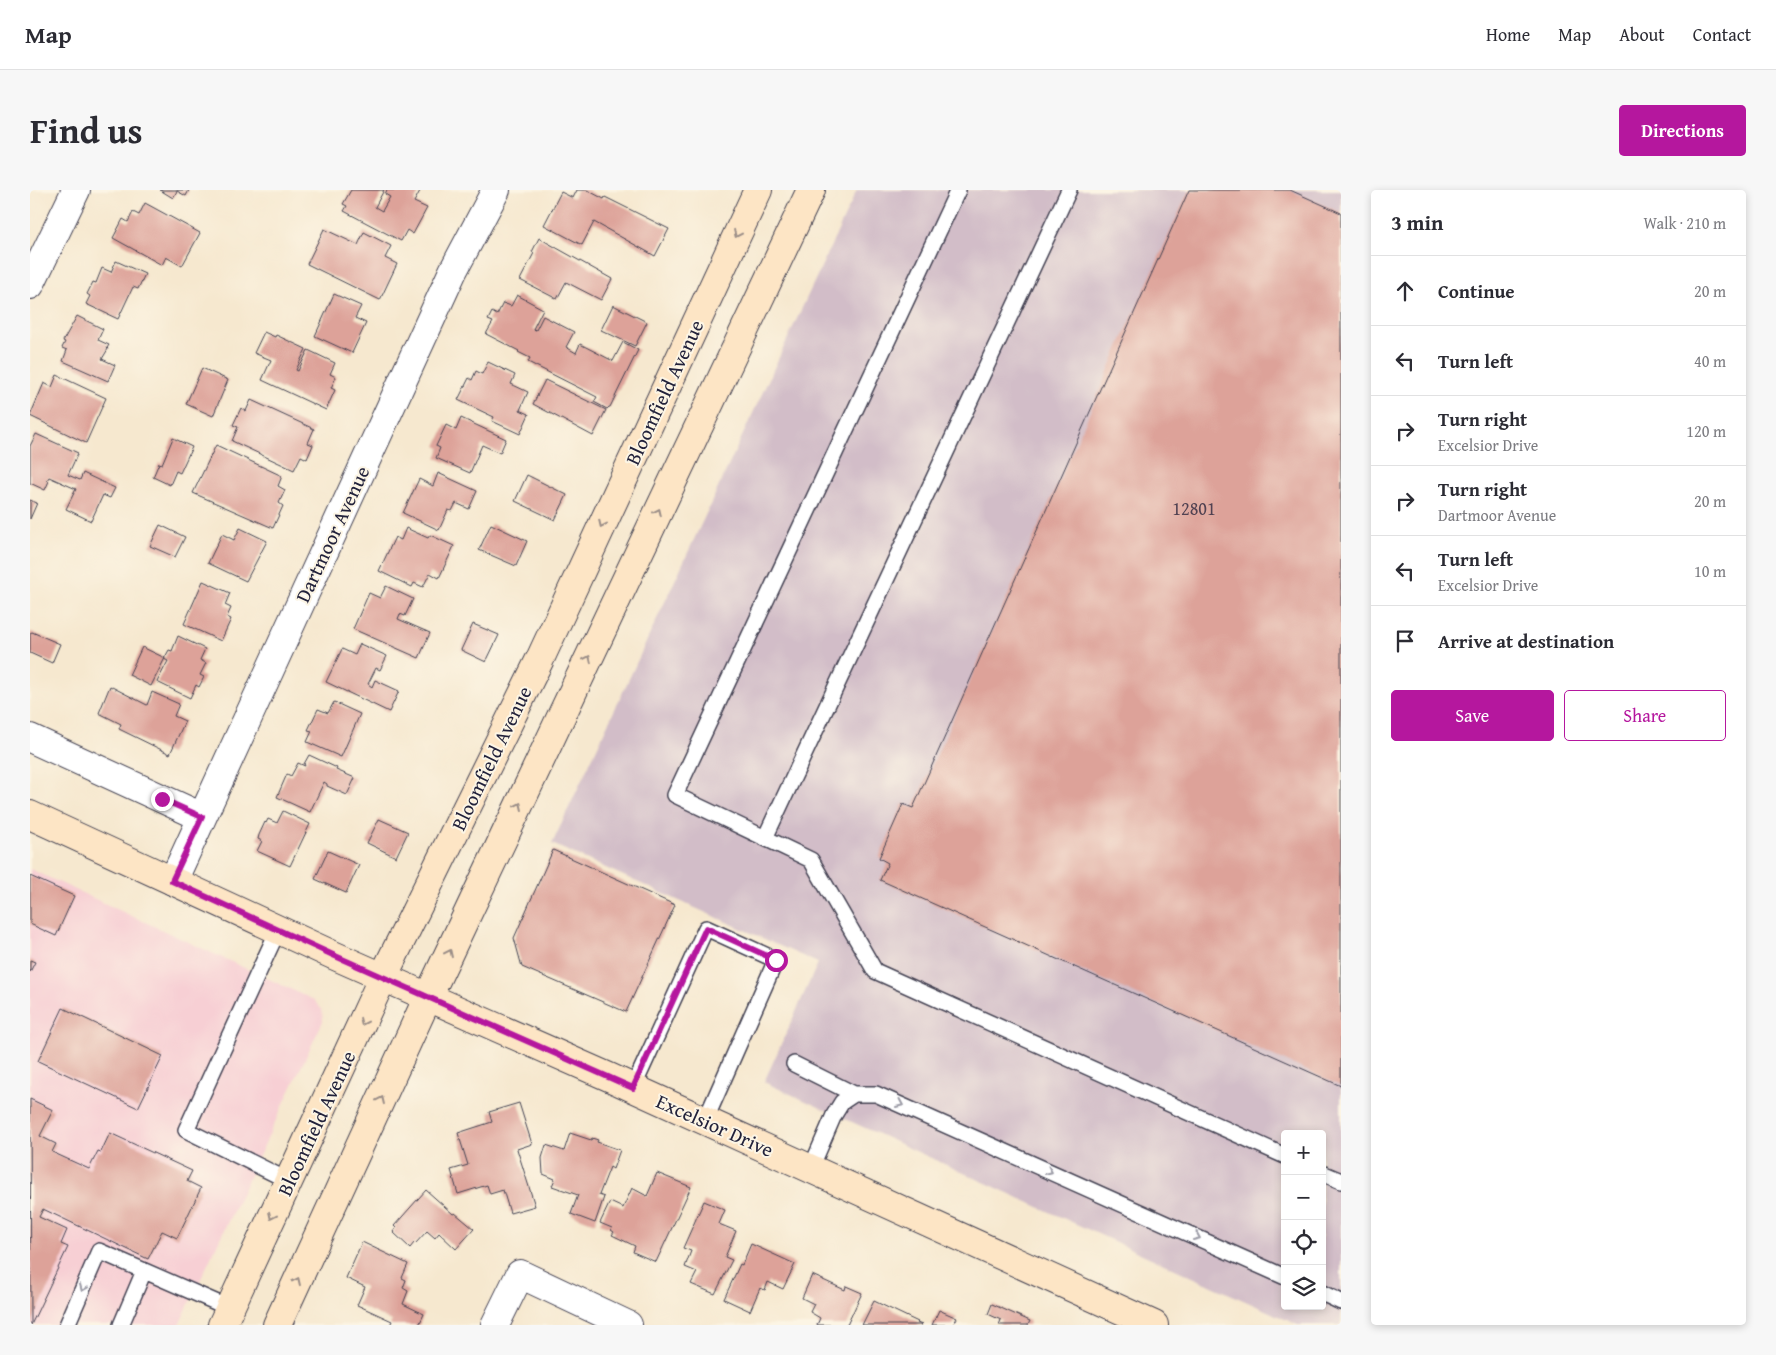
<!DOCTYPE html>
<meta charset="utf-8">
<style>
:root{--surface:#fff;--page:#f7f7f7;--text:#2b2b33;--muted:#7c7c81;--line:#e1e1e2;--accent:#b5179e}
body{margin:0;font-family:"Gentium Book Plus",serif;background:var(--page);color:var(--text)}
.controls{position:absolute;right:15px;bottom:15px;display:grid;overflow:hidden;border-radius:5px;box-shadow:0 2px 8px #0003}
.controls button{width:45px;height:45px;display:grid;place-items:center;padding:0;border:0;border-bottom:1px solid var(--line);background:var(--surface);color:var(--text);font:25px sans-serif}
.stop{position:absolute;width:15px;height:15px;margin:-11px;border:4px solid #b5179e;border-radius:50%;background:#fff}
.stop.end{background:#b5179e;border-color:#fff;box-shadow:0 1px 5px #0008}
.list{margin:0;padding:0;list-style:none}
h2{display:flex;justify-content:space-between;align-items:center;height:65px;margin:0;padding:0 20px;font-size:21px}
h2 small{font-size:16px;font-weight:400;color:var(--muted)}
.list li{display:grid;grid-template-columns:32px 1fr auto;gap:15px;align-items:center;box-sizing:border-box;height:70px;padding:0 20px;border-top:1px solid var(--line)}
.list b{display:block;font-size:19px;white-space:nowrap}
.list p{margin:0;font-size:16px;white-space:nowrap;color:var(--muted)}
.list em{font-size:16px;font-style:normal;color:var(--muted)}
.actions{display:flex;gap:10px;padding:15px 20px}
.actions a{flex:1;padding:11px 0;border:1px solid var(--accent);border-radius:5px;text-align:center;font-size:18px;color:var(--accent)}
.actions .main{background:var(--accent);color:#fff}
.icon{flex:none;width:28px;height:28px;fill:none;stroke:currentColor;stroke-width:2;stroke-linecap:round;stroke-linejoin:round}
.map{position:relative;flex:none;width:1311px;height:1135px;overflow:hidden;border-radius:5px}
header{display:flex;align-items:center;gap:30px;box-sizing:border-box;height:70px;padding:0 25px;background:var(--surface);border-bottom:1px solid var(--line)}
header strong{font-size:24px}
nav{display:flex;gap:28px;margin-inline-start:auto;font-size:18px}
.intro{display:flex;align-items:center;justify-content:space-between;box-sizing:border-box;height:120px;padding:0 30px}
h1{margin:0;font-size:35px}
.button{padding:12px 22px;border-radius:5px;background:var(--accent);color:#fff;font-size:18px;font-weight:700}
main{display:flex;gap:30px;padding:0 30px}
aside{flex:1;background:var(--surface);border-radius:5px;box-shadow:0 2px 8px #0003}
.map>svg:first-child{display:block}
.built{fill:#f7cfd4}
.industrial{fill:#d2bdc8;fill-rule:evenodd}
.building{fill:#dda299}
.lines{fill:none;stroke-linecap:round;stroke-linejoin:round}
.lane-casing{stroke:#424051;stroke-width:18}
.street-casing{stroke:#424051;stroke-width:30}
.secondary-casing{stroke:#424051;stroke-width:30}
.lane{stroke:#fff;stroke-width:15}
.street{stroke:#fff;stroke-width:28}
.secondary{stroke:#fde5c5;stroke-width:28}
.oneway{stroke:#9a8d87}
.oneway2{stroke:#9c9ca7}
.route{stroke:#b5179e;stroke-width:6}
.labels{text-anchor:middle;dominant-baseline:central;stroke-width:4;stroke-linejoin:round;paint-order:stroke}
.number-label{font-size:18px;fill:#514252}
.street-label{font-size:20px;fill:#22223b;stroke:#fcf5e5}
</style>
<header>
<strong>Map</strong>
<nav><a>Home</a><a>Map</a><a>About</a><a>Contact</a></nav>
</header>
<div class="intro"><h1>Find us</h1><a class="button">Directions</a></div>
<main>
<div class="map">
<svg width="1311" height="1135" viewBox="0 0 1311 1135">
<rect width="100%" height="100%" fill="#fcf5e5"/>
<filter id="ink" filterUnits="userSpaceOnUse"><feTurbulence type="fractalNoise" baseFrequency=".02" numOctaves="2"/><feDisplacementMap in="SourceGraphic" scale="10" xChannelSelector="R" yChannelSelector="G"/><feConvolveMatrix kernelMatrix="1 2 1 2 8 2 1 2 1" color-interpolation-filters="sRGB"/></filter>
<filter id="wash" filterUnits="userSpaceOnUse"><feTurbulence type="fractalNoise" baseFrequency=".0096" numOctaves="4" result="noise"/><feDisplacementMap in="SourceGraphic" scale="20" xChannelSelector="R" yChannelSelector="G"/><feGaussianBlur stdDeviation="1.12" result="paint"/><feColorMatrix in="noise" values="0 0 0 0 0 0 0 0 0 0 0 0 0 0 0 0 0 1.4 0 .05"/><feComposite in="paint" operator="in"/></filter>
<g filter="url(#wash)">
<rect width="100%" height="100%" fill="#f6e8cf"/>
<path class="built" d="M0 679 284 810 292 820 293 831 149 1135H0Z"/>
<path class="industrial" d="M827 0H1311V1135H1268L734 892 788 773 522 654ZM1255 944H1292V1116H1255Z"/>
<g id="blocks">
<path class="building" d="M130 0H159L156 6 147 1 143 8Z
M321 0H354L345 17 352 21 360 7 355 4 357 0H387L390 1 384 12 397 18 383 44 377 40 371 51 314 21 317 16 313 14Z
M547 0H557L574 9 575 7 639 39 625 66 564 32 552 55 514 35 531 2 543 8Z
M1159 0H1260L1311 23V896L850 690 858 673 849 668 873 614 883 618Z
M115 13 170 43 152 76 136 67 132 75 83 48 93 29 98 32 103 22 109 25Z
M294 39 328 55 334 42 361 56 355 68 367 74 350 110 277 74Z
M509 48 582 89 571 110 536 92 527 109 490 90 504 63 502 62Z
M86 71 115 84 108 99 103 97 88 129 56 114 60 106 57 104 63 92 66 93 72 78 81 82Z
M304 104 331 116 325 128 336 133 322 163 285 146Z
M487 105 513 119 503 139 506 140 513 126 544 142 536 157 546 163 550 154 583 171 593 152 608 160 580 217H579L577 219 564 212 567 207 498 172 500 168 488 162 489 161 456 144 463 132 458 130 462 122 467 125 473 113 481 116Z
M583 115 617 132 605 156 571 140Z
M47 126 73 139 68 150 79 155 77 158 78 159 72 169 85 175 78 191 33 171 37 160 32 158 35 152 33 151Z
M234 142 245 147 246 145 276 159 266 180 268 181 278 160 305 173 300 184 306 187 301 198 305 200 296 220 232 190 241 170 224 163Z
M458 172 485 185 481 194 498 202 490 220 499 224 490 244 462 231 464 227 428 210 439 188 442 190 446 181 452 184Z
M172 178 198 190 183 226 156 214Z
M27 185 76 208 56 253 0 226 14 193 22 197Z
M515 190 576 220 563 246 503 214Z
M221 210 284 239 278 253 283 255 277 269 271 266 264 280 202 251 208 237 203 235 211 218 216 221Z
M431 228 476 249 470 263 452 255 440 283 406 268 410 258 406 256 416 235 426 240Z
M6 244 48 263 38 285 50 290 53 283 85 298 80 308 73 305 61 331 36 319 46 299 19 287 17 290 19 291 15 300 0 293V256Z
M143 248 162 257 150 283 146 281 140 295 123 287 129 273 132 274Z
M186 255 252 286 248 296 255 300 249 313 253 316 243 338 163 303Z
M408 283 447 301 439 319 426 313 422 321 418 320 409 340 373 323 389 289 403 296Z
M497 285 537 305 525 330 485 311Z
M0 310 7 313 0 329Z
M461 334 497 351 486 376 449 360Z
M130 335 155 347 145 367 120 356Z
M210 338 237 351 216 391 178 373 192 344 204 350Z
M376 338 398 348 400 345 424 356 409 388 400 383 393 397 384 393 382 397 349 381 365 347 371 350Z
M173 391 200 403 195 415 201 418 197 427 201 429 191 451 154 434Z
M356 396 383 409 375 426 370 424 368 429 400 443 389 468 323 439 339 403 350 408Z
M443 434 469 445 456 472 431 460Z
M2 442 30 454 22 473 0 463V443Z
M148 446 175 459 170 470 176 473 170 485 174 487 169 497 166 495 160 508 127 492 138 471 134 469 139 460 142 461Z
M330 454 357 466 350 480 346 478 338 494 342 497 345 490 369 501 359 522 296 492 312 459 325 465Z
M112 457 135 468 121 496 99 485Z
M80 496 117 515 122 502 149 514 144 526 155 531 140 564 89 539 91 534 69 523Z
M304 512 330 524 311 567 277 552 282 541 278 540 288 519 298 523Z
M279 565 307 578 306 580 325 588 317 605 297 596V594L294 592 280 622 247 607 257 584 261 586 268 573 275 576 274 574Z
M253 621 280 634 260 676 227 661 232 651 228 649 229 645 235 632 236 633 238 629 247 633Z
M349 629 378 642 366 667 337 653Z
M523 660 645 715 596 822 492 777 484 748Z
M298 661 329 675 316 703 285 689Z
M0 686 44 706 26 746 0 734Z
M0 770 5 772 0 782Z
M33 818 133 866 108 918 8 871Z
M0 909 23 920 10 946 26 954 22 962 59 979 68 961 71 962 80 943 162 981 157 991 171 998 147 1048 132 1041 118 1069 13 1019 9 1027 37 1040 31 1054 38 1057 1 1135Z
M489 913 502 954 487 959 505 1016 480 1023 473 1000 460 1004 457 995 428 1004 421 980 438 975 428 943 462 932 459 922Z
M540 943 561 950 562 948 568 950 567 952 590 960 583 979 580 977 569 1005 574 1007 565 1033 541 1024 548 1005 522 996 525 989 513 984 512 968 516 955 534 961Z
M627 983 661 997 626 1072 603 1062 605 1056 582 1045 584 1042 581 1040 582 1038 570 1033 580 1012 593 1018 602 998 617 1006Z
M396 1000 423 1024 425 1023 444 1039 426 1059 409 1043 405 1048 397 1041 385 1054 384 1053 380 1058 363 1042 366 1038 364 1036Z
M674 1011 695 1020 689 1034 706 1041 695 1067 702 1070 685 1104 661 1094 667 1082 655 1077 661 1061 653 1058Z
M332 1052 378 1074 372 1088 376 1090 373 1098 378 1101 373 1114 394 1124 389 1135H360L362 1131 327 1115 335 1097 316 1088Z
M721 1054 765 1074 753 1099 738 1092 735 1100 730 1098 720 1121 694 1109 710 1074 712 1075Z
M782 1085 815 1100 816 1096 832 1103 817 1135H787L790 1128 780 1122 784 1114 772 1108Z
M844 1111 888 1132 887 1133 892 1135H832Z
M962 1114 1000 1131 998 1135H969L971 1130 958 1124Z
M909 1120 927 1128 923 1135H902Z"/>
</g>
</g>
<g filter="url(#ink)">
<use href="#blocks" fill-opacity="0" stroke="#424051" stroke-width="1"/>
<g class="lines">
<defs>
<path id="lane" d="M928 0 645 605 781 670 845 781 1255 966
M735 648 1039 0
M248 740 156 940 259 991
M764 874 824 904H846L1255 1087
M603 898 676 738 746 770 675 931
M781 978 804 925 812 912 824 904
M1292 983 1311 991
M1292 1103 1311 1112
M37 1135 69 1061 199 1118
M91 1135 114 1081"/>
<path id="street" d="M0 95 46 0
M0 548 172 627
M143 691 423 81 466 0
M465 1135 490 1084 598 1135"/>
<path id="secondary" d="M0 625 303 765 579 887 1124 1135
M192 1135 353 787 510 469 728 0
M247 1135 398 807 781 0"/>
</defs>
<use href="#lane" class="lane-casing"/>
<use href="#street" class="street-casing"/>
<use href="#secondary" class="secondary-casing"/>
<use href="#lane" class="lane"/>
<use href="#street" class="street"/>
<use href="#secondary" class="secondary"/>
</g>
<defs><path id="oneway-chevron" d="M-2-3.5L2.5 0L-2 3.5" fill="none" stroke-width="1.6" stroke-linecap="round" stroke-linejoin="round" transform="scale(1.25)"/></defs>
<g class="oneway">
<use href="#oneway-chevron" transform="translate(707 44) rotate(115)"/>
<use href="#oneway-chevron" transform="translate(628 322) rotate(-65)"/>
<use href="#oneway-chevron" transform="translate(572 334) rotate(115)"/>
<use href="#oneway-chevron" transform="translate(558 469) rotate(-65)"/>
<use href="#oneway-chevron" transform="translate(489 616) rotate(-65)"/>
<use href="#oneway-chevron" transform="translate(419 763) rotate(-65)"/>
<use href="#oneway-chevron" transform="translate(333 832) rotate(115)"/>
<use href="#oneway-chevron" transform="translate(351 910) rotate(-65)"/>
<use href="#oneway-chevron" transform="translate(242 1026) rotate(115)"/>
<use href="#oneway-chevron" transform="translate(267 1091) rotate(-65)"/>
</g>
<g class="oneway2">
<use href="#oneway-chevron" transform="translate(870 914) rotate(24)"/>
<use href="#oneway-chevron" transform="translate(1019 981) rotate(24)"/>
<use href="#oneway-chevron" transform="translate(1167 1047) rotate(24)"/>
<use href="#oneway-chevron" transform="translate(53 1098) rotate(113)"/>
</g>
</g>
<g class="lines" filter="url(#ink)">
<path class="route" d="M132 609 172 627 142 691 303 765 603 898 676 738 746 770"/>
</g>
<g class="labels">
<g class="number-label">
<text x="1164" y="318">12801</text>
</g>
<g class="street-label">
<text transform="translate(634 202) rotate(-65)">Bloomfield Avenue</text>
<text transform="translate(302 344) rotate(-65)">Dartmoor Avenue</text>
<text transform="translate(461 568) rotate(-64)">Bloomfield Avenue</text>
<text transform="translate(286 933) rotate(-65)">Bloomfield Avenue</text>
<text transform="translate(685 935) rotate(24)">Excelsior Drive</text>
</g>
</g>
</svg>
<div class="controls">
<button>+</button>
<button>−</button>
<button><svg class="icon" aria-label="locate" viewBox="0 0 24 24"><circle cx="12" cy="12" r="6"/><path d="M12 2v4M12 18v4M2 12h4M18 12h4"/></svg></button>
<button><svg class="icon" aria-label="layers" viewBox="0 0 24 24"><path d="M12 4l9 5-9 5-9-5zM3 14l9 5 9-5"/></svg></button>
</div>
<div class="stop" style="left:746px;top:770px"></div>
<div class="stop end" style="left:132px;top:609px"></div>
</div>
<aside>
<h2>3 min<small>Walk · 210 m</small></h2>
<ul class="list">
<li><svg class="icon" aria-label="ahead" viewBox="0 0 24 24"><path d="M12 20V5M6 11l6-6 6 6"/></svg><div><b>Continue</b></div><em>20 m</em></li>
<li><svg class="icon" aria-label="left" viewBox="0 0 24 24"><path d="M17 20v-9H6M10 6l-5 5 5 5"/></svg><div><b>Turn left</b></div><em>40 m</em></li>
<li><svg class="icon" aria-label="right" viewBox="0 0 24 24"><path d="M7 20v-9h11M14 6l5 5-5 5"/></svg><div><b>Turn right</b><p>Excelsior Drive</p></div><em>120 m</em></li>
<li><svg class="icon" aria-label="right" viewBox="0 0 24 24"><path d="M7 20v-9h11M14 6l5 5-5 5"/></svg><div><b>Turn right</b><p>Dartmoor Avenue</p></div><em>20 m</em></li>
<li><svg class="icon" aria-label="left" viewBox="0 0 24 24"><path d="M17 20v-9H6M10 6l-5 5 5 5"/></svg><div><b>Turn left</b><p>Excelsior Drive</p></div><em>10 m</em></li>
<li><svg class="icon" aria-label="arrive" viewBox="0 0 24 24"><path d="M6 21V4h12l-3 4 3 4H6"/></svg><div><b>Arrive at destination</b></div></li>
</ul>
<div class="actions"><a class="main">Save</a><a>Share</a></div>
</aside>
</main>
